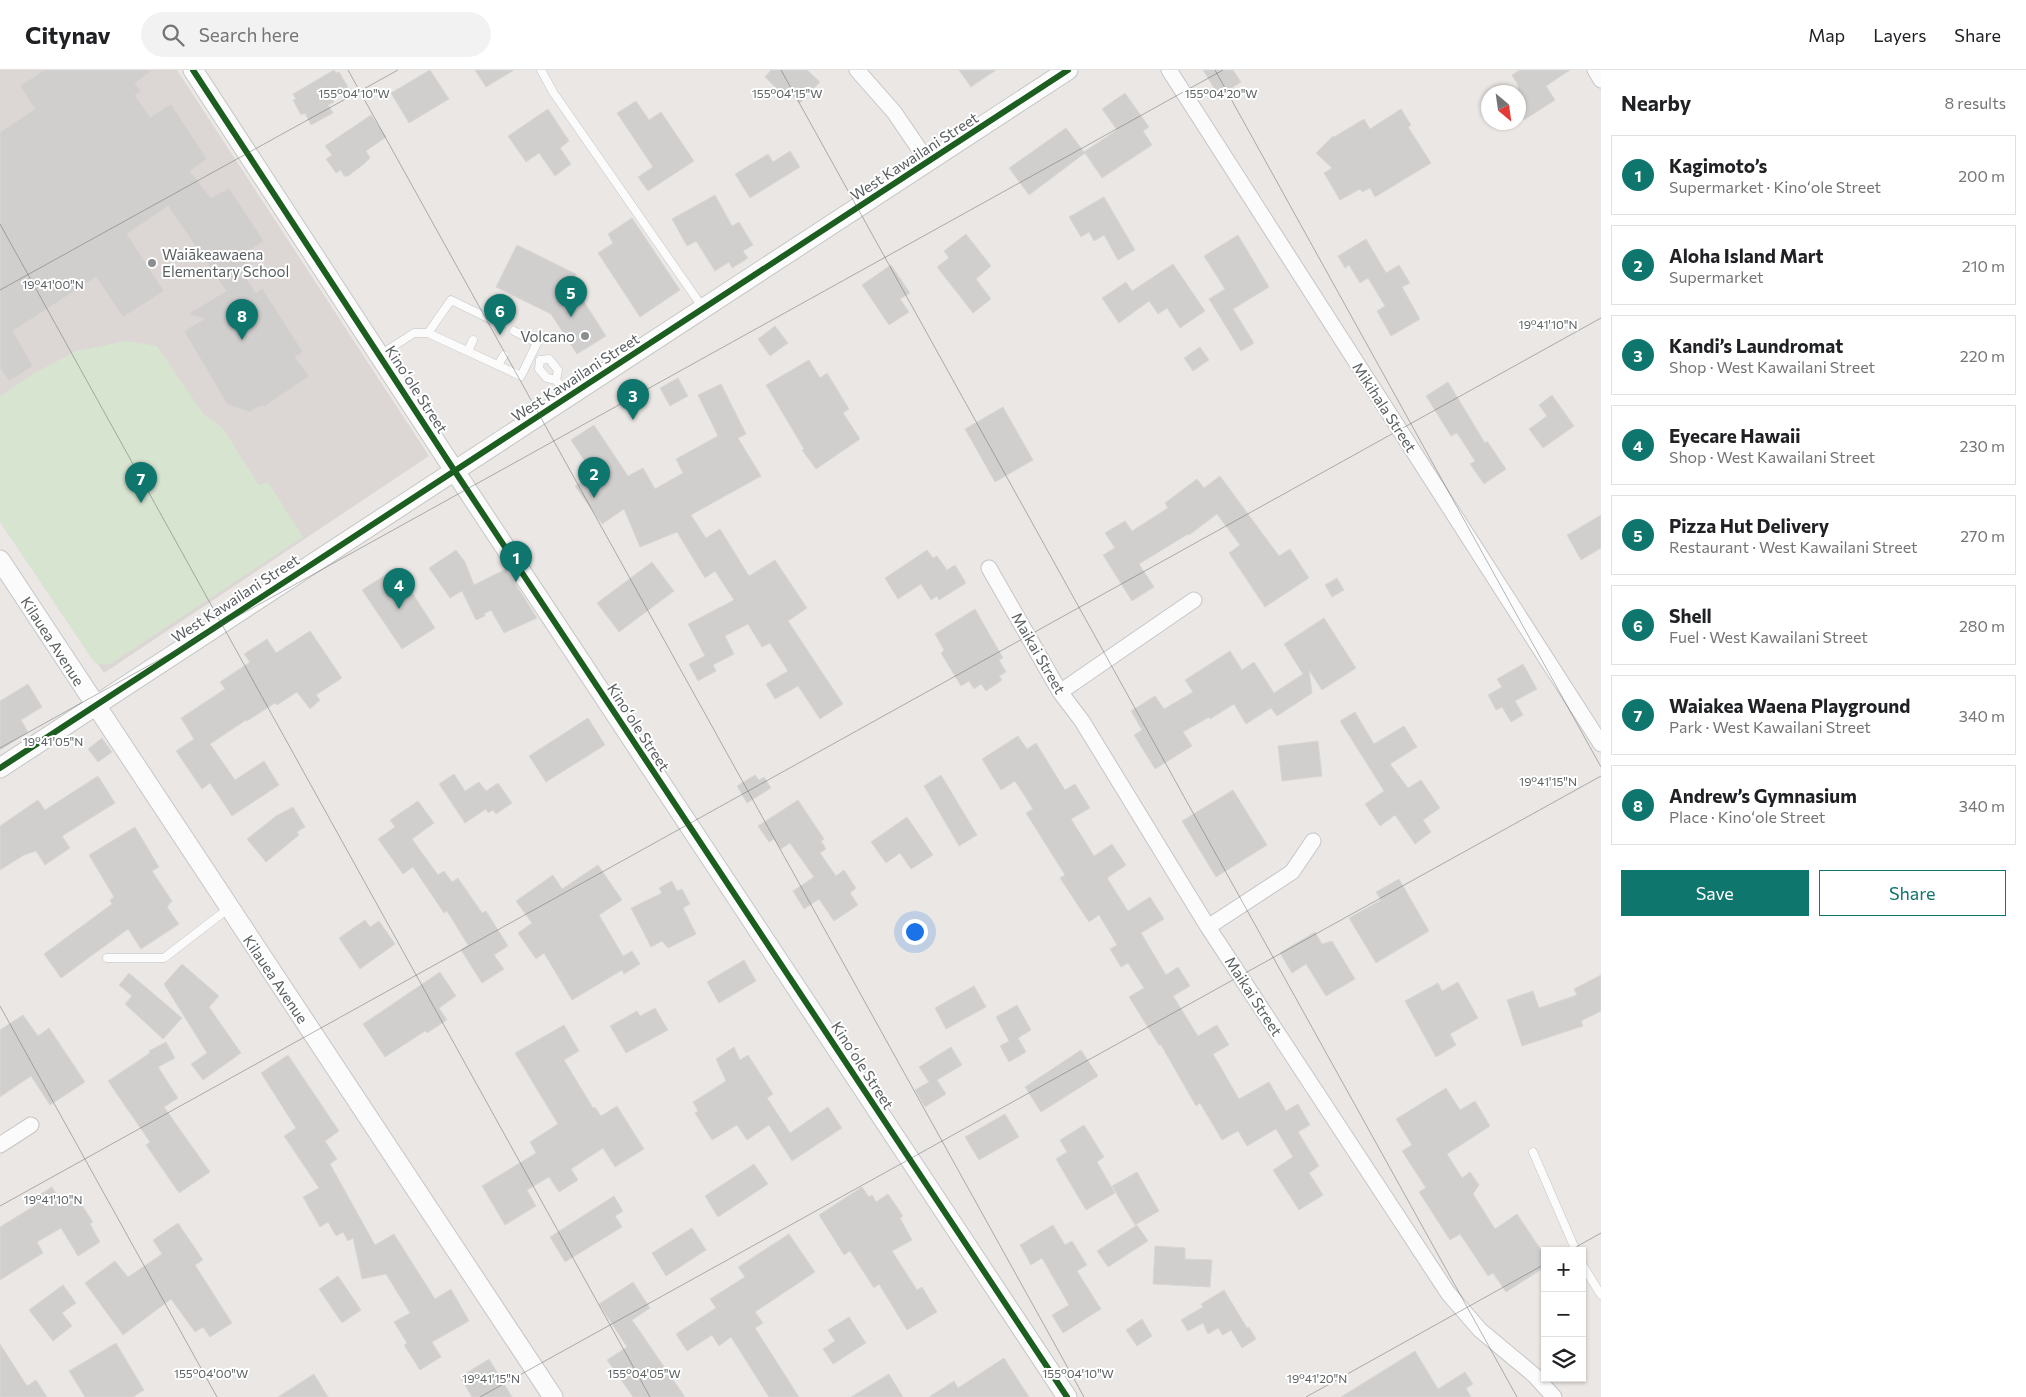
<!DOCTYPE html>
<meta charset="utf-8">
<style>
:root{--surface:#fff;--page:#f2f2f2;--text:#202124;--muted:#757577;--line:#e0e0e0;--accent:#0f766e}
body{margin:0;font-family:Commissioner,sans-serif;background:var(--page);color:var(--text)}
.controls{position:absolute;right:15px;bottom:15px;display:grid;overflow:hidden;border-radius:0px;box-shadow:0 1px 4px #0004}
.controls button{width:45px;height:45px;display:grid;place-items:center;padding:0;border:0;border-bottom:1px solid var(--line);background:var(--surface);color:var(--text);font:25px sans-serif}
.compass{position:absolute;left:1481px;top:15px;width:45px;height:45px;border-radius:50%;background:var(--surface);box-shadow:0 1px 4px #0004;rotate:151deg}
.you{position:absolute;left:914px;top:861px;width:18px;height:18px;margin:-12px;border:4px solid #fff;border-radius:50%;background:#1a73e8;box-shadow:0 0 0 8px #1a73e833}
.badge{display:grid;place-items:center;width:32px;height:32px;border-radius:50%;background:var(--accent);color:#fff;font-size:16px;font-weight:700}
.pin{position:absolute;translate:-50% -41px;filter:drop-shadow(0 1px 2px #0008)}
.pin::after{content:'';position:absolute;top:26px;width:18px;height:15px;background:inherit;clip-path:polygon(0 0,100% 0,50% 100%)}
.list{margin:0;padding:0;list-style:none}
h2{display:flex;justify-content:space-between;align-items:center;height:65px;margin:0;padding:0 20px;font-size:21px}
h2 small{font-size:16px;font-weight:400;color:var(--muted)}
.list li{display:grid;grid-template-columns:32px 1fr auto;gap:15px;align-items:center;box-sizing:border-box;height:80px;margin:0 10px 10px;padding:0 10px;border:1px solid var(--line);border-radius:0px}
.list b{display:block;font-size:19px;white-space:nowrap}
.list p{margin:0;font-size:16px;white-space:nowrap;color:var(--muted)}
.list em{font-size:16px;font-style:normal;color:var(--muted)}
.actions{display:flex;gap:10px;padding:15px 20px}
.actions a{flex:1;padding:11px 0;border:1px solid var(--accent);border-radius:0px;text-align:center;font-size:18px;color:var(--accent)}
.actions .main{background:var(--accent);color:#fff}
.icon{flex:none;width:28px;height:28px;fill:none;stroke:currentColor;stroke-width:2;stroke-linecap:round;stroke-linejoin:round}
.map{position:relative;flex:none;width:1601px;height:1327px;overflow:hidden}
header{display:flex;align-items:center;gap:30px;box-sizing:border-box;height:70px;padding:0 25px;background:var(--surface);border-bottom:1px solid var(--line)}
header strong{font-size:24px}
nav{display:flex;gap:28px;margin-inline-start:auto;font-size:18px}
.search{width:350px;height:45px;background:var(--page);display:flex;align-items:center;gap:12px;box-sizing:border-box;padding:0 18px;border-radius:28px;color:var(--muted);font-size:19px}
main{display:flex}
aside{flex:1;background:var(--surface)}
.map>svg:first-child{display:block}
.education{fill:#dcd7d4}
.green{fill:#d7e4d0}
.building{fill:#d1cfcd;stroke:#d9d6d4}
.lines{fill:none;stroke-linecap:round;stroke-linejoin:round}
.service-casing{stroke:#c6c6c6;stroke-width:9}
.minor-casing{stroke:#c6c6c6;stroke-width:17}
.tertiary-casing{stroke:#c6c6c6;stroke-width:21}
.service{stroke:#fcfbfb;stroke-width:8}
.minor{stroke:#fcfbfb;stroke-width:15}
.tertiary{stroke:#fcfbfb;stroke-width:19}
.cycleway-casing{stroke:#fff;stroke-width:9}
.cycleway{stroke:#1b5e20;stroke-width:6}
.ticks{fill:none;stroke:#5a5f61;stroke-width:1;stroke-opacity:0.45}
.poi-dot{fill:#8c8f8f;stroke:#fff;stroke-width:2}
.labels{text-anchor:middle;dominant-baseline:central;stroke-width:4;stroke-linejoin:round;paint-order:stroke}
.street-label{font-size:15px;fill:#5a5f61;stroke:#fff}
.poi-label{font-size:15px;fill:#5a5f61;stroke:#fff;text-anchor:start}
.ticks-label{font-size:12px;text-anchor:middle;fill:#5a5f61;stroke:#fff;stroke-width:4;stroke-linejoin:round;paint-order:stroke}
</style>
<header>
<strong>Citynav</strong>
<div class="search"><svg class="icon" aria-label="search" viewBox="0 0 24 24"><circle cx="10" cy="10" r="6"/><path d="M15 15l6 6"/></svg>Search here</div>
<nav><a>Map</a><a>Layers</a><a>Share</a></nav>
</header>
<main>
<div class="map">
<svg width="1601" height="1327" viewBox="0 0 1601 1327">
<rect width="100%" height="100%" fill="#eae7e4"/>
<path class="education" d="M0 0H177L429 386 104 603 0 452Z"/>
<path class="green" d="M126 271 157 276 204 345 222 357 259 415 268 412 303 467 110 594 103 595 94 592 0 452V326L33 304 76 281Z"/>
<path class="building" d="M44 0H153L135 13 141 22 135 25 150 47 171 34 207 89 190 101 211 128 229 118 264 171 247 182 253 190 240 198 256 223 262 218 303 282 295 287 309 306 264 337 263 335 249 342 227 334 184 261 204 249 188 244 226 221 168 136 127 164 164 221 123 247 96 207 13 261 33 296 9 311 0 298V62L35 39 20 16Z
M334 0 336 3 339 2 348 17 343 19 344 22 332 29 334 32 328 35 333 43 311 55 305 43 301 45 293 30 296 29 293 24Z
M430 0 449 29 409 53 391 23Z
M475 0H514L486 17Z
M771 0H807L820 12 800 33 786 21 781 23 765 7Z
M959 0H996L971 17Z
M1203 0H1233L1241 12 1219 26Z
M1520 0H1570L1546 16 1555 30 1524 50 1518 41V15L1512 5Z
M1125 23 1149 57 1143 61 1152 75 1102 108 1085 83 1029 125 1009 98 1066 58 1084 82 1117 60 1102 39Z
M636 31 649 50 661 42 694 91 648 121 638 107 653 97 617 43Z
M548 39 569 71 560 78 571 94 555 106 539 83 526 92 508 66Z
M1401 39 1411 55 1408 57 1431 93 1375 127 1370 118 1362 122 1360 119 1340 130 1324 103 1332 98 1316 83 1333 66 1334 67 1364 49 1370 59Z
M371 45 386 67 366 81 370 88 364 94 348 106H344L341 100 336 103 326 89 332 85 325 76Z
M790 81 800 97 750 128 735 104 768 84 773 92Z
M715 125 732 156 739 152 753 175 743 181 748 188 732 198 729 192 715 201 696 171 687 176 672 149Z
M1104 127 1135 180 1118 190 1104 165 1094 171 1089 162 1081 167 1069 147Z
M632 148 680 220 640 247 598 183 613 173 608 164Z
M966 164 991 196 976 209 991 229 973 243 937 197 949 188 944 181Z
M1238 165 1269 217 1233 239 1254 273 1241 281 1209 229 1225 219 1204 186Z
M1366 169 1386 203 1399 195 1410 213 1402 217 1420 249 1391 266 1377 241 1385 236 1368 208 1360 213 1349 195 1345 198 1338 186Z
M517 175 576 204 572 213 606 266 577 284 551 244 496 217Z
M1173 194 1205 241 1180 258 1167 238 1158 244 1149 231 1119 253 1102 228 1126 212 1132 221Z
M891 195 910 223 900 229 909 242 889 255 862 215Z
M775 256 788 273 770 286 758 269Z
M1200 277 1209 290 1193 301 1184 288Z
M809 290 820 308 827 303 849 339 843 343 860 369 816 399 802 380 804 379 766 315Z
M678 308 688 326 670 336 660 318Z
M1448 312 1485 373 1487 371 1506 399 1484 414 1470 394 1475 391 1457 363 1451 366 1426 326Z
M721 314 746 364 738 368 761 406 691 445 706 468 720 459 749 506 775 490 807 538 788 551 843 634 820 649 798 616 775 629 766 614 788 601 770 573 762 577 748 554 725 566 734 584 713 595 716 601 698 611 689 594 705 586 688 554 734 530 715 501 705 508 677 462 640 477 624 439 602 454 575 416 593 404 571 370 594 355 628 406 643 398 655 419 683 403 676 389 718 366 698 325Z
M1552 325 1574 356 1543 378 1529 359 1547 346 1539 335Z
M1003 337 1033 390 995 412 965 359Z
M1220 406 1279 486 1290 479 1309 508 1265 537 1229 483 1240 475 1217 444 1189 465 1188 464 1139 494 1154 517 1132 531 1103 485 1115 478 1105 463 1125 451 1132 461 1168 438 1165 433 1197 409 1204 418Z
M1601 445V478L1581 490 1567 465Z
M456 480 465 492 474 515 506 499 537 548 504 563 491 540 484 544 485 546 476 550 462 521 450 528 429 498Z
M927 480 933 488 937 486 947 500 955 495 966 513 939 530 937 526 931 530 921 514 898 529 885 508Z
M652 492 674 521 619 562 597 533Z
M396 498 435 558 402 579 362 520Z
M1337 508 1344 520 1332 527 1325 515Z
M975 539 1003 588 999 590 1006 602 999 606 1002 610 986 621 981 614 974 619 969 611 961 616 941 583 944 580 935 564Z
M1324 548 1356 598 1322 620 1309 600 1312 623 1277 646 1271 638 1246 654 1234 634 1210 649 1209 647 1183 662 1192 676 1155 699 1134 665 1142 660 1131 641 1155 626 1164 639 1193 622 1185 610 1230 581 1242 600 1254 592 1274 623 1303 604 1284 574Z
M310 561 342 608 316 625 320 630 310 639 297 622 277 635 275 633 247 651 246 650 210 674 235 710 264 691 279 715 232 746 210 713 202 719 176 681 194 669 181 648 225 619 220 612 250 592 244 584 267 569 276 583Z
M1523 594 1537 619 1515 631 1523 645 1511 652 1502 637 1496 640 1488 625 1502 617 1497 609Z
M28 614 42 637 21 650 28 662 0 680V631Z
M1355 642 1374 674 1404 656 1417 677 1390 694 1408 718 1421 710 1440 738 1423 750 1431 762 1415 774 1395 745 1380 756 1365 734 1384 721 1340 651Z
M588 648 605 675 546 712 529 686Z
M1018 666 1027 679 1036 673 1065 720 1075 714 1090 738 1071 749 1094 786 1112 774 1126 795 1107 808 1128 841 1150 827 1164 849 1141 863 1166 905 1178 897 1190 916 1173 926 1198 966 1217 955 1229 975 1213 984 1239 1029 1269 1012 1286 1041 1298 1034 1310 1055 1298 1062 1319 1096 1309 1103 1323 1125 1299 1140 1273 1100 1293 1087 1276 1059 1247 1076 1238 1061 1222 1070 1200 1033 1196 1036 1161 975H1159L1129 927 1144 918 1128 893 1121 897 1110 879 1117 875 1099 845 1089 852 1060 808 1065 805 1026 743 1033 739 1015 711 1001 720 982 689Z
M102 668 112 682 98 692 88 679Z
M1318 671 1322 706 1282 711 1278 676Z
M454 704 465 721 479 712 486 721 498 713 512 733 496 744 493 740 488 743 486 739 465 753 439 714Z
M755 705 759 710 764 707 771 718 747 733 737 716Z
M941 705 977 765 959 776 924 716Z
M98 706 115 733 62 766 70 778 45 795 36 781 24 785 0 800V756L38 730 45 740Z
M1233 720 1267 775 1216 807 1182 751Z
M798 730 824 769 821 771 826 779 820 783 836 806 844 800 856 818 850 823 858 835 834 851 819 829 804 839 793 821 814 807 790 773 781 779 774 769 769 772 758 756Z
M418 731 434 753 412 769 438 805 444 801 452 812 458 808 482 843 486 841 508 876 494 885 504 899 482 913 461 880 468 875 447 841 444 843 413 797 403 804 378 769 395 757 390 750Z
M293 737 305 757 297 762 299 765 266 792 247 769 276 746Z
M907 747 933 785 911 799 900 783 886 793 871 772Z
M135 757 159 797 152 801 172 831 167 837 179 854 141 879 128 859 61 908 44 884 112 834 110 830 114 827 89 785Z
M598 795 622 830 599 845 623 886 632 881 640 894 624 904 622 900 572 930 544 883 536 889 518 863 532 853 516 831 553 805 562 819Z
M1399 809 1429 861 1376 893 1349 848 1381 830 1376 822Z
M672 811 677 821 682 819 690 834 683 838 696 864 668 878 662 871 651 877 631 838 662 823 659 818Z
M365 850 370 857 379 851 395 874 360 899 339 868Z
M1315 862 1322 874 1332 871 1355 909 1326 926 1306 894 1292 903 1280 883Z
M744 890 756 911 719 933 707 912Z
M182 894 219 926 209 937 241 983 203 1010 191 994 207 983 164 914Z
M440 902 456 926 439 938 447 950 427 963 425 961 385 987 363 954Z
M129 903 182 948 163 969 125 934 132 926 119 915Z
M1601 905V941L1581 951 1583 956 1522 976 1507 930 1533 921 1539 938 1577 925 1574 919Z
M1458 912 1478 948 1450 964 1456 975 1436 987 1405 931 1438 913 1442 921Z
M974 916 986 937 946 959 935 938Z
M1017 935 1031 960 1018 968 1026 982 1009 992 1000 976 1009 971 996 947Z
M655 938 668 960 626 983 610 956 637 941 640 946Z
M23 945 38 966 49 958 85 1012 50 1035 31 1006 0 1027V960Z
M564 955 579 981 564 990 593 1038 595 1037 601 1046 617 1036 644 1079 615 1097 603 1078 571 1099 578 1110 559 1122 549 1107 527 1120 536 1136 505 1155 482 1116 536 1083 530 1072 558 1054 515 983Z
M166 972 175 988 158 997 178 1028 164 1037 210 1102 179 1123 146 1075 150 1072 108 1011 150 983 149 981Z
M734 977 740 990 748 985 773 1024 767 1028 790 1063 828 1037 842 1058 792 1091 769 1055 747 1070 737 1055 712 1070 695 1043 698 1041 693 1032 726 1011 716 989Z
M951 977 962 995 937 1010 946 1024 925 1037 915 1020 929 1012 919 997Z
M1081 980 1098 1006 1041 1042 1025 1017Z
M288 985 339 1061 325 1071 337 1089 330 1094 375 1175 394 1164 435 1229 451 1219 469 1251 432 1272 441 1287 420 1300 404 1275 407 1273 394 1252 410 1243 386 1204 362 1209 353 1168 348 1171 343 1162 336 1166 328 1152 320 1157 303 1127 319 1118 284 1066 296 1058 261 1003Z
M1446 1018 1460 1040 1475 1031 1490 1056 1447 1084 1462 1108 1470 1102 1479 1115 1473 1124 1495 1159 1517 1144 1545 1186V1197L1506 1222 1493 1203 1488 1206 1460 1164 1450 1170 1419 1122 1426 1118 1402 1081 1412 1075 1396 1049Z
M1005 1044 1019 1067 979 1090 965 1067Z
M1084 1055 1104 1087 1097 1092 1115 1123 1086 1140 1056 1089 1067 1082 1060 1070Z
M754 1094 768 1114 718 1147 705 1126Z
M1137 1102 1159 1141 1135 1155 1112 1116Z
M52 1117 61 1132 71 1125 78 1136 81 1134 93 1152 90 1154 100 1172 78 1186 61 1158 37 1172 43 1183 0 1210V1157L34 1136 31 1130Z
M862 1117 869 1127 872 1125 876 1132 888 1124 903 1146 900 1148 912 1170 892 1181 917 1220 922 1217 937 1242 907 1260 879 1214 874 1218 850 1181 844 1185 819 1145Z
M614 1126 623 1141 615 1146 622 1157 565 1192 550 1167Z
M178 1153 203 1190 195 1195 232 1253 210 1267 203 1257 195 1262 171 1229 123 1265 85 1213 115 1191 128 1207 162 1184 153 1170Z
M1053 1155 1065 1175 1072 1171 1087 1195 1077 1201 1101 1239 1063 1263 1052 1245 1069 1235 1042 1188 1031 1195 1020 1175Z
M1137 1155 1148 1171 1108 1197 1097 1181Z
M692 1158 706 1180 666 1206 652 1183Z
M789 1164 815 1202 755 1242 763 1253 755 1258 799 1327H769L731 1267 719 1276 712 1265 687 1281 676 1264 716 1238 710 1229 745 1207 738 1197Z
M1155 1176 1185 1178V1189L1212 1190 1210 1217 1153 1214Z
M338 1206 361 1240 342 1253 319 1219Z
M633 1212 650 1238 632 1250 685 1327H633L607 1290 627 1277 599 1234Z
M63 1215 76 1233 62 1243 72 1256 53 1271 29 1240Z
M1224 1220 1247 1258 1249 1257 1256 1269 1242 1278 1231 1260 1223 1265 1218 1258 1208 1264 1203 1253 1188 1261 1181 1250 1203 1237 1201 1234Z
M849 1247 866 1273 833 1294 823 1279 835 1271 828 1260Z
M1142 1249 1152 1266 1137 1276 1126 1260Z
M116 1273 144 1320 133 1327H85L69 1301Z
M0 1274 27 1316 36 1310 47 1327H0Z
M1415 1281 1438 1319 1465 1302 1473 1314 1466 1318 1471 1327H1341Z
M1004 1288 1029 1327H929L954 1311 958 1318Z
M489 1289 512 1327H472L460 1307Z
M314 1304 328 1327H278Z
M889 1304 903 1327H851Z"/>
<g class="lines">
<defs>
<path id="service" d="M541 0 553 22 703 238
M428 263 521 306 537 273 514 261
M468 281 473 270
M380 285 414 263H428L451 230 502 255
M498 295 504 285
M556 310 558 300 549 289 540 290 539 299 547 308 556 310 568 326
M107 888H164L229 838
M1533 1082 1576 1181
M1582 1194 1601 1225"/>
<path id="minor" d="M857 0 894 42 928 92
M1169 0 1601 674
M1595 0 1601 10
M989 498 1060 622 1082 651 1208 857 1448 1223 1480 1260 1534 1305 1554 1327
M1060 622 1194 530
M1208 857 1292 802 1313 771
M0 1075 31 1055"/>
<path id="tertiary" d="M193 0 454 400 1067 1327
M0 490 553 1327
M0 698C356 464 713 233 1068 0"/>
</defs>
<use href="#service" class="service-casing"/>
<use href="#minor" class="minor-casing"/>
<use href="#tertiary" class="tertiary-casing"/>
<use href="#service" class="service"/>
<use href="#minor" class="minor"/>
<use href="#tertiary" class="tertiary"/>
<defs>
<path id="cycleway" d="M193 0 454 400 1067 1327
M0 698C356 464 713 233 1068 0"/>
</defs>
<use href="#cycleway" class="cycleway-casing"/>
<use href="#cycleway" class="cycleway"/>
</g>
<path class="ticks" d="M348 0 1084 1327M781 0 1517 1327M1215 0 1601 697M0 154 650 1327M0 220 398 0M0 678 1223 0M0 936 217 1327M0 1136 1601 248M1569 1181 1601 1163M480 1327 1601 706M1306 1327 1545 1194"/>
<g class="poi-dot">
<circle cx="152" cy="193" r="5"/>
<circle cx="585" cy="266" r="5"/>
</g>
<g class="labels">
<g class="street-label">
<text transform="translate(914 86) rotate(-33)">West Kawailani Street</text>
<text transform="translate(575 307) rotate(-33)">West Kawailani Street</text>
<text transform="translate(417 319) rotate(57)">Kinoʻole Street</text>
<text transform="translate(1385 337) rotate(57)">Mikihala Street</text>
<text transform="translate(235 528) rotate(-33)">West Kawailani Street</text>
<text transform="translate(53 571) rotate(57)">Kilauea Avenue</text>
<text transform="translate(1039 583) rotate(60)">Maikai Street</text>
<text transform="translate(639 657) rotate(57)">Kinoʻole Street</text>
<text transform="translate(276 909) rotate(56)">Kilauea Avenue</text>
<text transform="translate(1254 926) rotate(57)">Maikai Street</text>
<text transform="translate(863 995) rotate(57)">Kinoʻole Street</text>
</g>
<g class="poi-label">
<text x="162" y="184">Waiākeawaena<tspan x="162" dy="17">Elementary School</tspan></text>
<text x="575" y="266" text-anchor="end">Volcano</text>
</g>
</g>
<g class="ticks-label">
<text x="354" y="28">155°04'10"W</text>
<text x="787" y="28">155°04'15"W</text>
<text x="1221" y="28">155°04'20"W</text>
<text x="53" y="219">19°41'00"N</text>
<text x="1548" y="259">19°41'10"N</text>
<text x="53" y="676">19°41'05"N</text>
<text x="1548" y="716">19°41'15"N</text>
<text x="53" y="1134">19°41'10"N</text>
<text x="211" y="1308">155°04'00"W</text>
<text x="644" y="1308">155°04'05"W</text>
<text x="1078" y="1308">155°04'10"W</text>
<text x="491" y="1313">19°41'15"N</text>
<text x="1317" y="1313">19°41'20"N</text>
</g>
</svg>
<div class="controls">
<button>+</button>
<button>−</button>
<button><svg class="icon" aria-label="layers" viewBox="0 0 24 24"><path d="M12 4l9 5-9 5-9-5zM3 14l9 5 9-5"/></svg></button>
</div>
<svg class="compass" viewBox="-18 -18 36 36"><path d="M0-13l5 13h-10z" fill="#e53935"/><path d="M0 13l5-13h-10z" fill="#757577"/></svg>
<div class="you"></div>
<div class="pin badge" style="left:516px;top:512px">1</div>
<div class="pin badge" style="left:594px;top:428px">2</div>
<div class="pin badge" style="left:633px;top:350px">3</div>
<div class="pin badge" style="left:399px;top:539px">4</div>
<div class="pin badge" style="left:571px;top:247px">5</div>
<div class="pin badge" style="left:500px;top:265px">6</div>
<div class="pin badge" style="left:141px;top:433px">7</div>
<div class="pin badge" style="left:242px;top:270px">8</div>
</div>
<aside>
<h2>Nearby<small>8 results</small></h2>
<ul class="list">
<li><span class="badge">1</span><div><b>Kagimoto’s</b><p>Supermarket · Kinoʻole Street</p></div><em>200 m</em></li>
<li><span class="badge">2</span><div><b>Aloha Island Mart</b><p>Supermarket</p></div><em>210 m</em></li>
<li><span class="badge">3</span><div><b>Kandi’s Laundromat</b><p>Shop · West Kawailani Street</p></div><em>220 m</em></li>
<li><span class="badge">4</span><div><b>Eyecare Hawaii</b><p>Shop · West Kawailani Street</p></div><em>230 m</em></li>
<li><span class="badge">5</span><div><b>Pizza Hut Delivery</b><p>Restaurant · West Kawailani Street</p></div><em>270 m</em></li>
<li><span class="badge">6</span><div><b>Shell</b><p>Fuel · West Kawailani Street</p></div><em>280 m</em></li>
<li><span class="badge">7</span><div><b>Waiakea Waena Playground</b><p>Park · West Kawailani Street</p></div><em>340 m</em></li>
<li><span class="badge">8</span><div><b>Andrew’s Gymnasium</b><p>Place · Kinoʻole Street</p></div><em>340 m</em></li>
</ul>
<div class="actions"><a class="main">Save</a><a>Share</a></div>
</aside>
</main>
